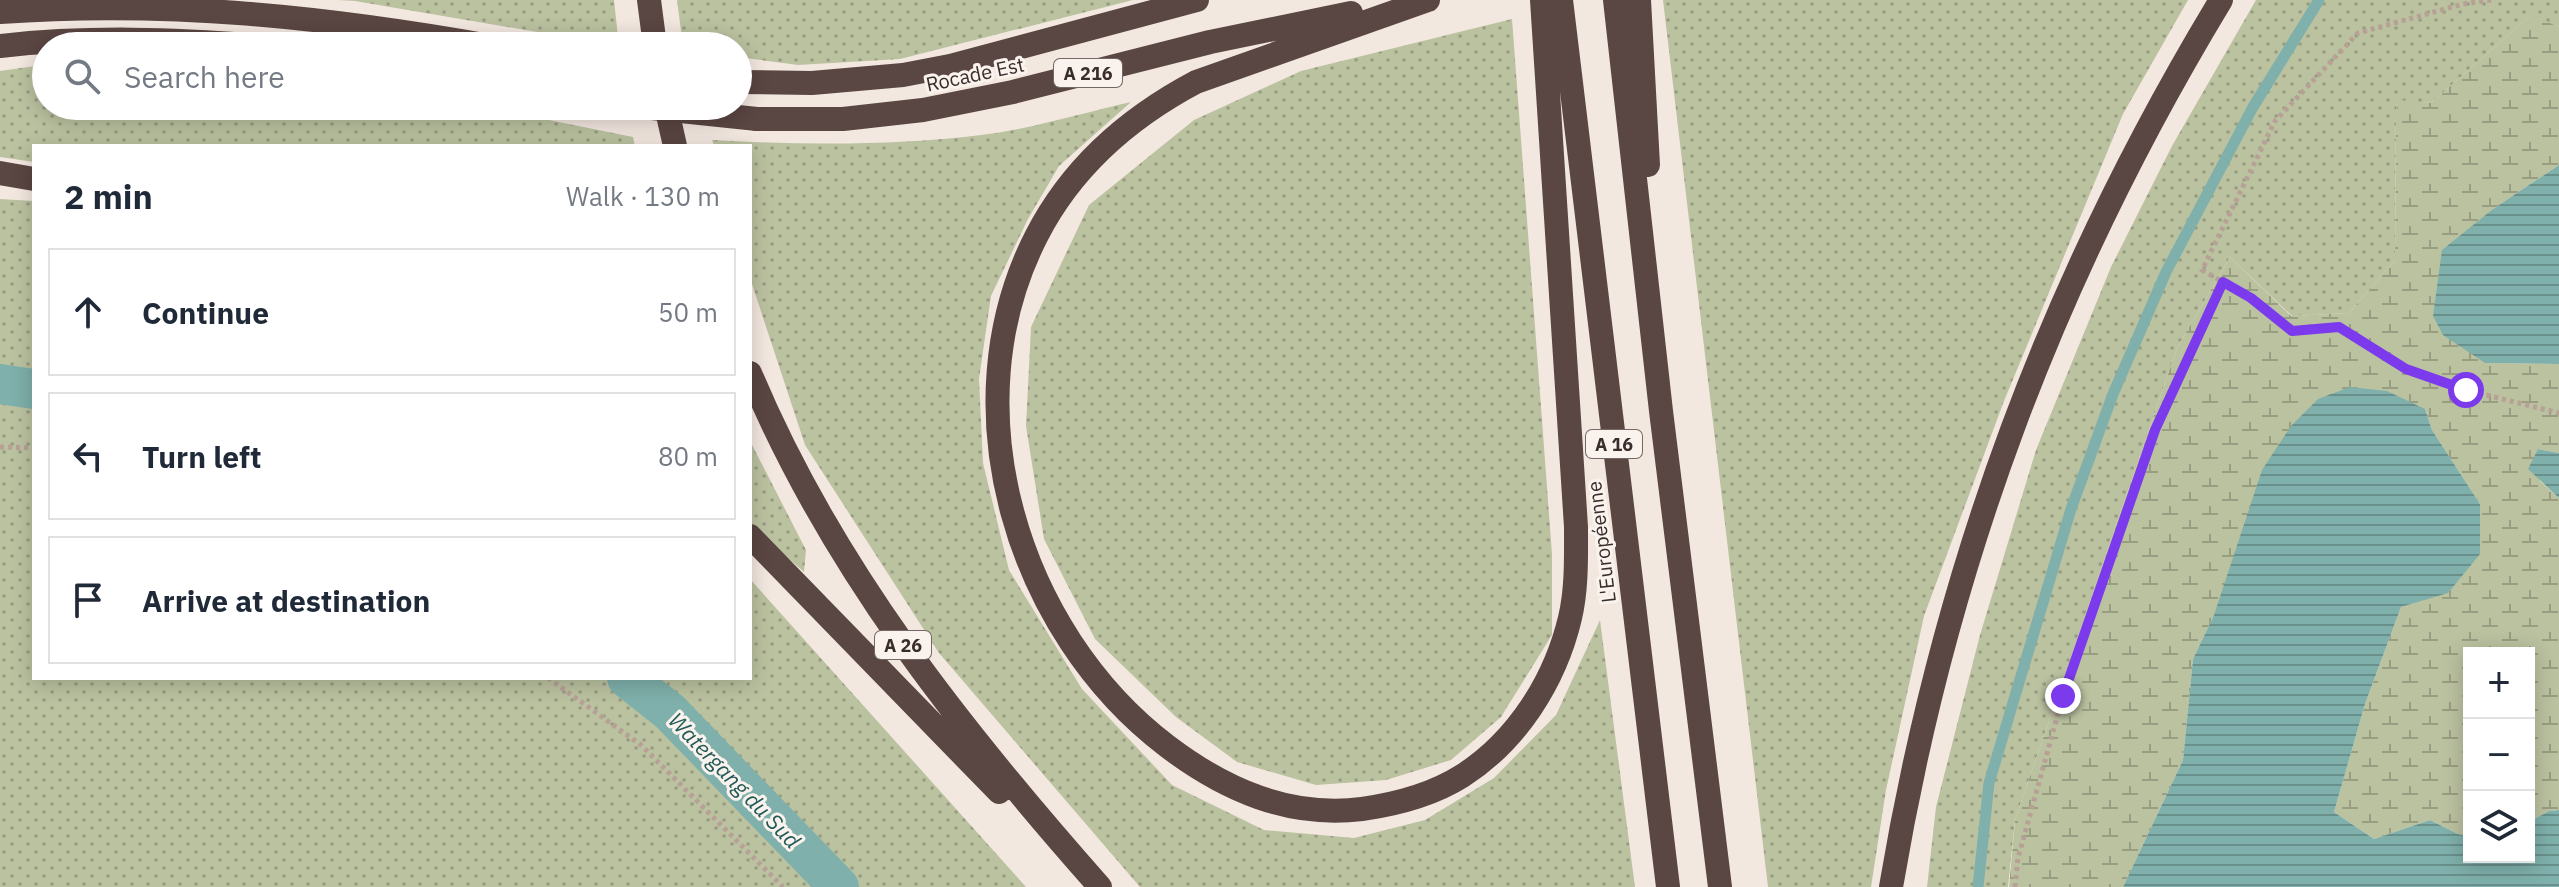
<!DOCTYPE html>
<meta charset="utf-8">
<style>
:root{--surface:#fff;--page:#f2f2f3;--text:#1f2937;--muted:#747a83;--line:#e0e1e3}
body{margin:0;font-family:"IBM Plex Sans",sans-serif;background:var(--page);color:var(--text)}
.controls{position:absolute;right:24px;bottom:24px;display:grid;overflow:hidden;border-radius:0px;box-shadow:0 4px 20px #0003}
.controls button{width:72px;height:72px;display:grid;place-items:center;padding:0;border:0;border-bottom:2px solid var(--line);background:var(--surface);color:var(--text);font:40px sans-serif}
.stop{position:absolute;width:24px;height:24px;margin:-18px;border:6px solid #7c3aed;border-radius:50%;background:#fff}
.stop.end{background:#7c3aed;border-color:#fff;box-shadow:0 2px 8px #0008}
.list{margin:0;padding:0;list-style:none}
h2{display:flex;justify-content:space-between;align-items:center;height:104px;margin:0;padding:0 32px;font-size:34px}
h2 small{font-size:26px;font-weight:400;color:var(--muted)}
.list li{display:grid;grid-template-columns:52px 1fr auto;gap:24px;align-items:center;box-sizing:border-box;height:128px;margin:0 16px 16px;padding:0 16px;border:2px solid var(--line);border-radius:0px}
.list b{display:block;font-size:30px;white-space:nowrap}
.list em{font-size:26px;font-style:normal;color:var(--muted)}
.icon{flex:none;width:44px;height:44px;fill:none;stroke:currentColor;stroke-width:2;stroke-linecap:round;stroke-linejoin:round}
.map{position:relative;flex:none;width:2559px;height:887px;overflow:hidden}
.search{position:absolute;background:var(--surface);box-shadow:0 4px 20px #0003;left:32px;top:32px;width:720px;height:88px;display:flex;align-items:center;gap:20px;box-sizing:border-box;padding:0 28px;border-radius:44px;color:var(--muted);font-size:30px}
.panel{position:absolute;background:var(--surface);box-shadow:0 4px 20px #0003;left:32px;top:144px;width:720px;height:536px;border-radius:0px}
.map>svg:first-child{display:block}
.grass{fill:url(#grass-dots)}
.wetland{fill:url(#wetland-marsh)}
.water{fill:url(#water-rules)}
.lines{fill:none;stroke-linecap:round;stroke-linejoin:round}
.stream{stroke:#7fb0ab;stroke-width:11}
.canal{stroke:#7fb0ab;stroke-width:40}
.path{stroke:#b7a096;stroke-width:5;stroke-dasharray:4 4;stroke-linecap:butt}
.highway{stroke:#5a4642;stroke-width:24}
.highway-bridge{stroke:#5a4642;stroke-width:24}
.route{stroke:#7c3aed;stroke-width:10}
.labels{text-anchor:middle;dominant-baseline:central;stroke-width:6;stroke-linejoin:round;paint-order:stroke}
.shield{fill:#faf2ed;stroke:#736865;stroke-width:2}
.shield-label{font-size:18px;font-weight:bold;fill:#392d2b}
.street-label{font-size:20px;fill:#392d2b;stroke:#faf2ed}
.water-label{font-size:22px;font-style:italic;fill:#215a57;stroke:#faf2ed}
</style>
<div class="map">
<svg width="2559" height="887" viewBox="0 0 2559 887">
<defs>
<pattern id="grass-dots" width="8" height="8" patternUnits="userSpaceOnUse" patternTransform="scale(2)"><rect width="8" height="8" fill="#bbc2a0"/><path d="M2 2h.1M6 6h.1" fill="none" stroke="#999e83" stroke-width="1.8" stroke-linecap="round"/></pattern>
<pattern id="wetland-marsh" width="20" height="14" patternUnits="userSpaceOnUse" patternTransform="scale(2)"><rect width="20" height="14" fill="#bbc2a0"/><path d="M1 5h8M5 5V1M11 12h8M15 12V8" fill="none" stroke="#999e83"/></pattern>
<pattern id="water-rules" width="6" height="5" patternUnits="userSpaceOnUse" patternTransform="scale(2)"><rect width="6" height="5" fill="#7fb0ab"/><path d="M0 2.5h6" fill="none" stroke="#69908b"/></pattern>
</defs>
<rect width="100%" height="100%" fill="#f3e8e0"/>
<path class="grass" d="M337 0H614L619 46 355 1Z
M677 0H1133L900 59 798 65 738 57V46H683Z
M1663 0H2188L2123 114 2004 401 1924 616 1886 790 1871 887H1768Z
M2256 0H2559V27L2530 16 2431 103 2398 101 2396 111 2395 260 2349 313 2292 316 2230 257 2177 348 2015 820 2008 887H1927L1936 807 1980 635 2036 450 2111 267 2172 146Z
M1512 19 1552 554V635L1501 717 1451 760 1386 780 1316 785 1237 762 1176 717 1095 639 1044 539 1026 426 1031 327 1089 205 1194 120 1301 71Z
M35 66H46V106H479L633 137 635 146H34V162L0 157V71Z
M1131 102 1059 166 1028 219 991 296 979 379 983 463 1009 570 1082 689 1172 785 1264 830 1354 838 1425 820 1494 778 1556 715 1600 620 1635 887H1140L939 653 805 445 750 278V146H714L712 140C803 145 891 146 981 135 1031 129 1082 113 1131 102Z
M0 199 34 201V678H750V579L1026 887H0Z
M750 441 806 550 804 572 750 525Z"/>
<path class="wetland" d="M2531 15 2559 27V165L2493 209 2485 363 2559 364V453L2538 449 2540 481 2559 498V810L2549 811 2529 822V653H2469V836L2458 834 2430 820 2374 839 2334 812 2365 704 2401 607 2448 592 2480 504 2432 430 2425 409 2214 615 2193 659 2183 760 2123 887H2009L2015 820 2177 348 2230 257 2291 316 2349 313 2395 260 2396 111 2398 100 2431 103Z"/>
<path class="water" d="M2559 165V364L2485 363 2443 335 2433 316 2442 250 2493 209Z
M2350 387 2387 391 2425 409 2432 430 2480 504V554L2448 593 2401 607 2365 704 2334 812 2374 839 2430 820 2458 834 2469 836V857H2529V822L2549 811 2559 810V887H2123L2183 760 2193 659 2214 615 2262 470 2291 426 2318 399Z
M2538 449 2559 453V498L2528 469Z"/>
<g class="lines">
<path class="stream" d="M1978 887 1989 783 2071 509 2113 394 2166 272 2253 107 2319 0"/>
<path class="canal" d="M0 384 34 389
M627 678 670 712 839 887"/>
<path class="path" d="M2491 0 2463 4 2358 33 2275 121 2202 270 2251 298 2292 331 2339 327 2406 369 2466 390 2559 413
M0 447 34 448
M548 678 641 745 783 887
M2015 887 2018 858 2063 696 2155 430 2223 282"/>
<path class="highway" d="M649 0 655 46
M1428 0 1196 82C1130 117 1072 167 1037 235 948 407 1017 632 1167 746 1225 790 1289 818 1362 809 1397 804 1432 795 1462 776 1517 741 1555 681 1570 618 1577 588 1576 557 1576 527L1542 0
M1561 0 1668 887
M1615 0 1661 411 1720 887
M1639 0 1648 165
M0 12C167 0 326 17 490 46
M0 46C88 36 176 39 264 46
M738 82 812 83 903 75 950 66 1197 0
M666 106 675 146
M757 119H843L923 110 1013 92 1210 42 1351 13
M0 173 34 179
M750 373C831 567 962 731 1100 887
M750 536 999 792
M1891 887C1945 566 2052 279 2221 0"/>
<path class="highway-bridge" d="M633 106 757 119"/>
</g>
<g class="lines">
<path class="route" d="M2063 696 2155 430 2223 282 2251 298 2292 331 2339 327 2406 369 2466 390"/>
</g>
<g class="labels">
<g class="shield">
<rect x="1054" y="59" width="68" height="28" rx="6"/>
<rect x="1586" y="430" width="56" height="28" rx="6"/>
<rect x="875" y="631" width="56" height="28" rx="6"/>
</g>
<g class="shield-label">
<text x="1088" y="73">A 216</text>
<text x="1614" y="444">A 16</text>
<text x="903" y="645">A 26</text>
</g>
<g class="street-label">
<text transform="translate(975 74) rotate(-12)">Rocade Est</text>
<text transform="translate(1601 542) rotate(-97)">L'Européenne</text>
</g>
<g class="water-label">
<text transform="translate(735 780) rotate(46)">Watergang du Sud</text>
</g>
</g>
</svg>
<div class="controls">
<button>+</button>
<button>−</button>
<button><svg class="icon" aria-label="layers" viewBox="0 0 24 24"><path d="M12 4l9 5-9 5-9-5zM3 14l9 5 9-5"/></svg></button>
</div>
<div class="stop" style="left:2466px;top:390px"></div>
<div class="stop end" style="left:2063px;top:696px"></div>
<div class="search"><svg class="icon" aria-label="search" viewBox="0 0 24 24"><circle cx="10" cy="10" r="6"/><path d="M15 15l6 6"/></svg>Search here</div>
<section class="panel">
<h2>2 min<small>Walk · 130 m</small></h2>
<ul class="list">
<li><svg class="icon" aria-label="ahead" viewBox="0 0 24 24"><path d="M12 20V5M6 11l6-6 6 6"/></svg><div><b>Continue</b></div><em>50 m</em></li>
<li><svg class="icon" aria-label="left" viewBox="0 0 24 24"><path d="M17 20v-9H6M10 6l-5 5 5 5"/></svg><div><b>Turn left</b></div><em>80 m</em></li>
<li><svg class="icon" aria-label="arrive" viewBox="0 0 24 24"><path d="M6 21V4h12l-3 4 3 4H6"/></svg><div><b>Arrive at destination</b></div></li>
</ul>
</section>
</div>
